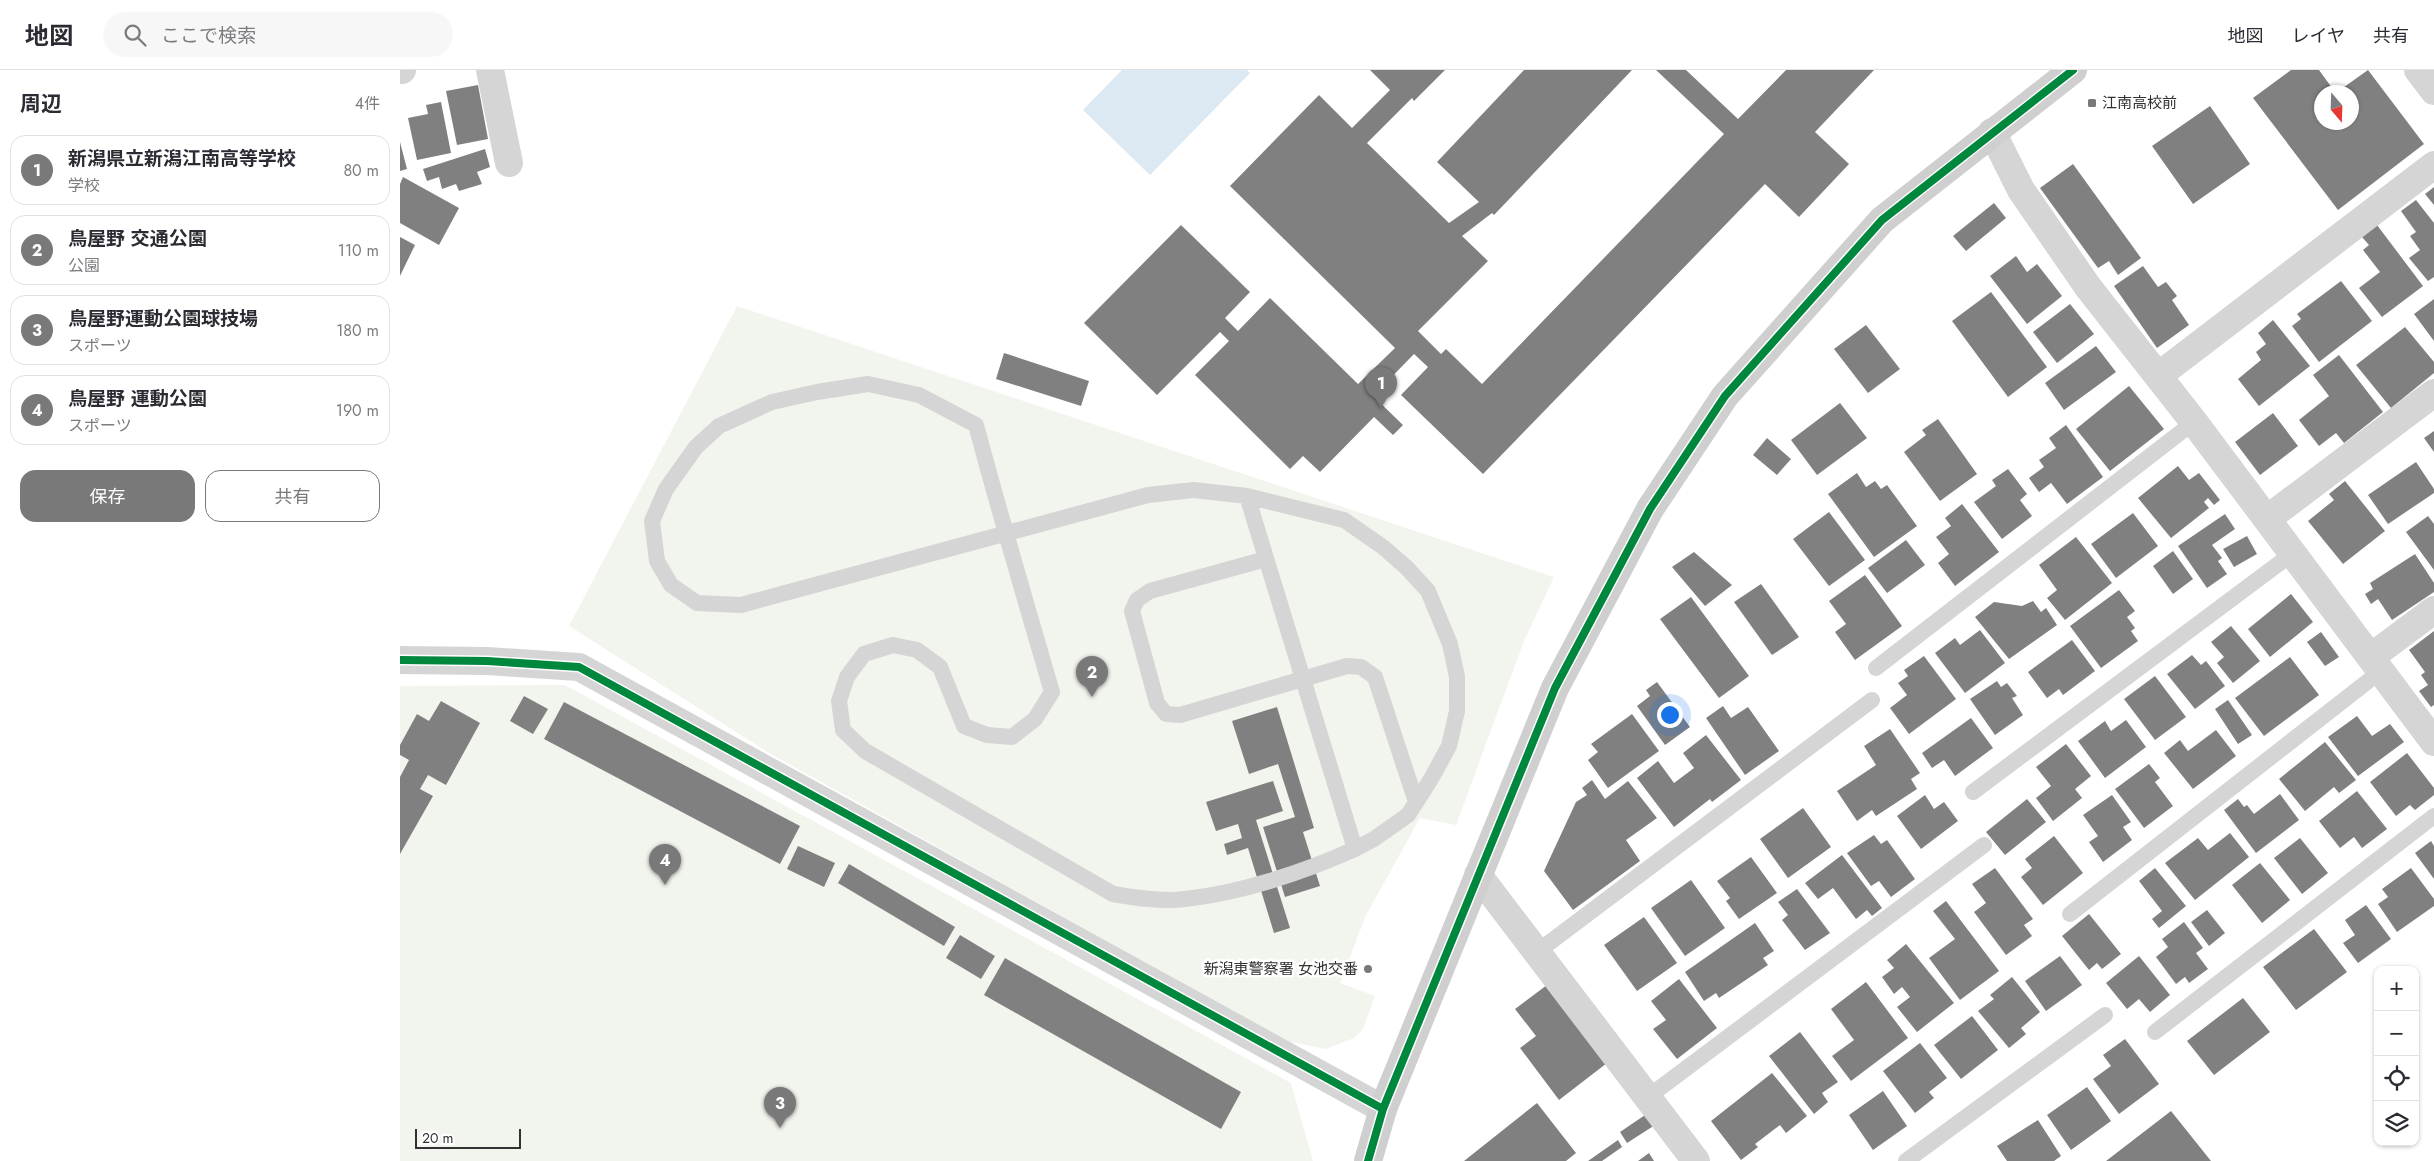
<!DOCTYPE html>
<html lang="ja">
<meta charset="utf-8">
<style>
:root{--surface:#fff;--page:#f7f7f7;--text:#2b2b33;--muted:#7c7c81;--line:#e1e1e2;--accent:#797979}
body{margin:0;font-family:Jost,"Noto Sans JP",sans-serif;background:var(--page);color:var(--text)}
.controls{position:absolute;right:15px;bottom:15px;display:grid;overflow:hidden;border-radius:10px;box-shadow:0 1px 4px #0004}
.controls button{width:45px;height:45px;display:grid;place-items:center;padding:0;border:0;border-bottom:1px solid var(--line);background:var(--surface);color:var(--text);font:25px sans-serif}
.compass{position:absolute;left:1914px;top:15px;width:45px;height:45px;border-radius:50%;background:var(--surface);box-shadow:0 1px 4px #0004;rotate:161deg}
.scale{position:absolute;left:15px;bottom:12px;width:106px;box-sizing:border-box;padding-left:5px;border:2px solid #313131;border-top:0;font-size:14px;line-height:18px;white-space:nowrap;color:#313131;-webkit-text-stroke:4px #fff;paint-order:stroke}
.you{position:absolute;left:1269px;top:644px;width:18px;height:18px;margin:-12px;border:4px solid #fff;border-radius:50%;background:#1a73e8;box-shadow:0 0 0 8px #1a73e833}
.badge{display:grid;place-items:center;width:32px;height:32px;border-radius:50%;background:var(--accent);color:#fff;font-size:16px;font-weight:700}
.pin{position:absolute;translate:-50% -41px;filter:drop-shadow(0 1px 2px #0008)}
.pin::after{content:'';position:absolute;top:26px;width:18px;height:15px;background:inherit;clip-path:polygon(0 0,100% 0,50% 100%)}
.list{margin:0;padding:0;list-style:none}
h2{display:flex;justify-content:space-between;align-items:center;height:65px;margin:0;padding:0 20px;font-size:21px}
h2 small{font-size:16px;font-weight:400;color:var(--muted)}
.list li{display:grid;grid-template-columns:32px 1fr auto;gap:15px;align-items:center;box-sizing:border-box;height:70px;margin:0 10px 10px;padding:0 10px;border:1px solid var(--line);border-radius:15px}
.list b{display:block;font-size:19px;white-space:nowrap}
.list p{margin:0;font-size:16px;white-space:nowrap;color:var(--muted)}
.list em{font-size:16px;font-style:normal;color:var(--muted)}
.actions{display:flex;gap:10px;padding:15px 20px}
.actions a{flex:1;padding:11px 0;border:1px solid var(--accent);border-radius:15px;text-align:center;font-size:18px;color:var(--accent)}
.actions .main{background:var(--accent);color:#fff}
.icon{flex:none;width:28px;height:28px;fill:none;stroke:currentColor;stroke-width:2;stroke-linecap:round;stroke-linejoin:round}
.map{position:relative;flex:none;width:2034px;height:1091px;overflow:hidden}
header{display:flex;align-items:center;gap:30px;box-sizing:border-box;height:70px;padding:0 25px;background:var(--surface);border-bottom:1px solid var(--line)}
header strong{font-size:24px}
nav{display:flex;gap:28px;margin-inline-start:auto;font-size:18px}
.search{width:350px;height:45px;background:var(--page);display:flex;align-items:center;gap:12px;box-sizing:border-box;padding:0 18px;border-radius:28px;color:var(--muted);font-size:19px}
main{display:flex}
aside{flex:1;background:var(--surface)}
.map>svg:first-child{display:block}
.green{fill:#f2f5ed}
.water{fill:#dce9f2}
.building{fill:#808080}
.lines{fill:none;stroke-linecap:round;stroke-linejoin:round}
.lane{stroke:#d5d5d5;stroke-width:16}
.street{stroke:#d5d5d5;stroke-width:28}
.secondary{stroke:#cfcfcf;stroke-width:28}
.cycleway-casing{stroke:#fff;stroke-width:11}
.cycleway{stroke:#00873e;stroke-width:8}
.poi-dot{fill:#797979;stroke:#fff;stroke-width:2}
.labels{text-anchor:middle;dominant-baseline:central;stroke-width:5;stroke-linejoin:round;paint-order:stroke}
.poi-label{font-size:15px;fill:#313131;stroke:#fff;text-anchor:start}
</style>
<header>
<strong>地図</strong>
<div class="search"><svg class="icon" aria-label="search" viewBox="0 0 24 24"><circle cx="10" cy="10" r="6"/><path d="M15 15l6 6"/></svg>ここで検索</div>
<nav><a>地図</a><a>レイヤ</a><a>共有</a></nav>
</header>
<main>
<aside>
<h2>周辺<small>4件</small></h2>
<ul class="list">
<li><span class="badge">1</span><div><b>新潟県立新潟江南高等学校</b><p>学校</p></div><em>80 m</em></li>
<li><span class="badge">2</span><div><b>鳥屋野 交通公園</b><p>公園</p></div><em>110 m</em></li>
<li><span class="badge">3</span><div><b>鳥屋野運動公園球技場</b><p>スポーツ</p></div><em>180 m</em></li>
<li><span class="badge">4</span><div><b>鳥屋野 運動公園</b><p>スポーツ</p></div><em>190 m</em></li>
</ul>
<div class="actions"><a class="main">保存</a><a>共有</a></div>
</aside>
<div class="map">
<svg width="2034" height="1091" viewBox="0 0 2034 1091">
<rect width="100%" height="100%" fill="#fff"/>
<path class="green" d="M337 236 1154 507 1124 571 1056 755 1020 748 966 845 940 913 975 926 963 959 954 968 926 979 886 971 369 683 169 556Z
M165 615 891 1013 913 1091H0V616Z"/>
<path class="water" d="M722 0H847L850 3 750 105 683 40Z"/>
<path class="building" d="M970 0H1045L1014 31 1012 28 967 73 1049 153 1079 132 1037 92 1124 0H1232L1094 145 1092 143 1062 166 1088 191 1018 261 1041 284 1046 279 1082 314 1324 64 1256 0H1286L1338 49 1386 0H1474L1415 62 1449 94 1399 147 1365 114 1083 404 1001 325 1028 297 1014 284 973 326 1003 355 993 365 974 347 920 402 903 386 890 399 795 305 829 271 820 262 757 325 684 253 781 155 850 222 825 248 838 261 870 228 958 314 995 278 830 116 919 25 952 58 990 20Z
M1891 0H1919L1935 22H1922V52H1952V22H1937L1968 0 2024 74 1938 140 1853 28Z
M78 15 88 69 57 75 46 21Z
M41 32 51 83 17 90 8 48 28 44 26 35Z
M1810 36 1850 94 1793 134 1752 76Z
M0 72 7 99 0 101Z
M85 79 90 97 77 102 82 114 59 121 56 114 42 119 39 107 27 111 23 99Z
M1673 94 1741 188 1718 205 1709 191 1698 198 1640 118Z
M3 107 59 138 39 175 0 153V114Z
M2034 117V135L2025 124Z
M2016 130 2034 153V207L2028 211 2009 188 2020 180 2010 166 2016 162 2001 141Z
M1594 133 1606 148 1566 181 1553 166Z
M1977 155 2023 216 1982 247 1959 218 1980 202 1963 180 1969 175 1962 167Z
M0 167 15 175 0 206Z
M1616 186 1627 202 1637 194 1662 226 1627 254 1590 206Z
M1743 196 1758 217 1766 212 1777 226 1772 230 1789 255 1757 278 1714 216Z
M1941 211 1972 251 1919 292 1892 256 1901 249 1897 244Z
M1591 222 1647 297 1608 327 1552 251Z
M2034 229V271L2014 244Z
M1670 234 1694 264 1657 293 1633 262Z
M1873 250 1910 296 1859 336 1838 309 1861 290 1856 282 1866 274 1858 263Z
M1466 255 1500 299 1468 323 1434 279Z
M2005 257 2034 292V303L1991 338 1956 295Z
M1696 276 1716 302 1664 340 1645 313Z
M604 283 689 311 681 336 596 309Z
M1939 285 1983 342 1944 373 1936 363 1919 376 1899 350 1929 326 1913 305Z
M1729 316 1764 359 1710 401 1676 359Z
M1440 333 1467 368 1417 405 1391 370Z
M1873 343 1898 376 1860 405 1835 372Z
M1538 349 1577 404 1540 431 1504 382 1526 365 1522 360Z
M1666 355 1703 407 1667 434 1651 413 1639 422 1629 408 1644 397 1639 390 1656 378 1649 368Z
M2034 361V382L2024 368Z
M1367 368 1391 389 1377 405 1353 385Z
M2016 392 2034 419V423L1988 454 1968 425Z
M1778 396 1789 410 1799 403 1820 430 1814 435 1808 428 1804 432 1809 438 1771 468 1738 428Z
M1608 399 1627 424 1620 430 1632 446 1602 469 1574 432 1596 416 1592 410Z
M1457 403 1466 417 1475 411 1481 419 1487 415 1517 456 1474 487 1428 424Z
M1945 411 1985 461 1943 494 1908 451 1934 430 1929 424Z
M1562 434 1599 482 1555 516 1538 493 1549 484 1536 467 1551 456 1545 448Z
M1429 442 1465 490 1429 516 1393 469Z
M1733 443 1758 476 1716 508 1691 474Z
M1825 444 1835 459 1812 475 1822 488 1818 491 1827 504 1807 518 1778 476Z
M2028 446 2034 454V500L2006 462Z
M1847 466 1857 484 1834 497 1823 479Z
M1676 467 1712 513 1665 550 1647 528 1657 520 1639 495Z
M1506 470 1525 495 1487 523 1468 498Z
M1773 481 1793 509 1773 524 1753 496Z
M1294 482 1332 515 1305 536 1272 497Z
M2015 484 2034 513V522L1992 550 1978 529 1971 534 1965 524 1973 519 1970 513Z
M1465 505 1502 556 1455 590 1435 562 1446 554 1429 531Z
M1361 514 1399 567 1372 585 1334 532Z
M1719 520 1735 541 1727 547 1735 558 1731 561 1738 571 1701 598 1670 556Z
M1891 524 1913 552 1870 587 1848 559Z
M1291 527 1349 606 1319 628 1260 549Z
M1633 531 1641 542 1646 538 1657 555 1609 589 1575 547 1594 532 1622 536Z
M1831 556 1860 591 1833 613 1817 593 1824 587 1811 572Z
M1580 560 1605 593 1565 623 1535 583 1555 568 1560 575Z
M2034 561V635L2031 637 2019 621 2028 615 2021 605 2025 602 2009 580Z
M1921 562 1939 587 1925 596 1907 572Z
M1672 570 1695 601 1663 625 1659 619 1647 628 1628 602Z
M1792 585 1801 595 1806 591 1825 616 1795 639 1767 604Z
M1524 586 1556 629 1509 664 1490 638 1507 625 1498 613 1508 606 1504 600Z
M1890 587 1919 625 1864 666 1835 628Z
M1755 606 1786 647 1755 670 1724 629Z
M1597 611 1601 617 1607 613 1617 626 1612 628 1623 645 1595 665 1570 629Z
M1257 612 1290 657 1265 675 1237 636 1250 626 1246 620Z
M124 626 148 639 133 664 110 651Z
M1828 630 1852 665 1838 674 1815 639Z
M41 631 80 653 46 715 28 705 20 719 33 726 0 784V707L9 690 0 685V675L17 644 29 651Z
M164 632 400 756 380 794 144 669Z
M1323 636 1331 648 1348 637 1379 681 1345 705 1306 648Z
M877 637 914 758 903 762 920 816 885 827 863 757 895 747 878 694 849 704 832 651Z
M1232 644 1259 681 1208 718 1188 690 1198 682 1191 674Z
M1957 646 1972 666 1990 654 2004 672 1958 706 1928 667Z
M1571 648 1593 678 1555 706 1544 690 1532 698 1522 683Z
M1726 650 1746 677 1705 708 1678 671 1705 651 1711 661Z
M1490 659 1520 703 1511 709 1517 719 1476 746 1472 740 1457 751 1437 721 1476 695 1464 676Z
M1816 660 1836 686 1793 719 1764 683 1780 670 1788 681Z
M1306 665 1341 710 1312 732 1310 729 1274 757 1237 708 1258 691 1274 713 1294 698 1283 683Z
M1925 672 1956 710 1939 723 1934 717 1905 741 1879 709Z
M1666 674 1691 706 1675 719 1682 728 1653 751 1636 728 1651 716 1636 697Z
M2007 683 2034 718V725L2015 740 2010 735 1996 746 1970 712Z
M1749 694 1760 708 1755 712 1773 736 1744 758 1715 719Z
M1192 710 1205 729 1228 711 1257 748 1226 770 1240 791 1173 840 1144 801 1176 732 1187 725 1182 718Z
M873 711 883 741 856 750 890 858 874 863 848 778 827 785 824 774 842 768 838 754 816 761 806 732Z
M1957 721 1987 759 1962 778 1954 767 1940 778 1919 751Z
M1880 724 1899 750 1856 783 1824 740 1838 729 1844 737 1847 735 1854 744Z
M1525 725 1534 739 1544 732 1558 751 1521 779 1497 746Z
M1712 725 1731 752 1723 757 1732 770 1703 792 1689 772 1698 766 1683 745Z
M1627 729 1646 752 1605 785 1586 762Z
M1403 738 1431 777 1388 808 1360 769Z
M1830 763 1849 787 1795 830 1765 793 1798 768 1808 780Z
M1474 765 1481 774 1487 770 1515 809 1491 827 1479 811 1471 816 1447 783Z
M1654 766 1683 803 1643 835 1621 807 1632 798 1625 789Z
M1900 768 1928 803 1902 824 1874 788Z
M2031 771 2034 776V809L2015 783Z
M398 776 435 793 424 817 387 799Z
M1442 785 1482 838 1472 846 1467 840 1456 849 1433 818 1418 829 1405 813Z
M1351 787 1377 823 1339 849 1326 831 1330 828 1317 811Z
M1860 793 1890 830 1862 853 1832 815Z
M449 794 555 857 544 876 438 813Z
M1595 798 1633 849 1624 855 1632 866 1606 885 1574 842 1586 833 1572 814Z
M1755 798 1786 836 1759 858 1752 849 1762 841 1739 811Z
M2011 798 2034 829V836L1997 862 1978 834 1988 827 1982 819Z
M1291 810 1325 858 1285 886 1251 838Z
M1397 819 1430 863 1405 880 1382 850 1388 845 1378 832Z
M1546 831 1599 901 1560 930 1529 888 1555 869 1533 841Z
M1966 835 1991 869 1958 893 1943 873 1955 865 1945 850Z
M1807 840 1825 863 1809 876 1791 852Z
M1689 844 1721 884 1702 899 1697 893 1689 900 1662 866Z
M1244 847 1277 893 1237 921 1204 875Z
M1784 852 1803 878 1796 883 1808 899 1789 913 1785 907 1776 914 1756 887 1768 877 1762 869Z
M1355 853 1374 881 1363 888 1368 895 1319 928 1316 923 1304 931 1285 902Z
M1914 859 1947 902 1896 940 1863 897Z
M560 865 595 886 581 909 546 888Z
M1506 874 1554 933 1517 962 1497 937 1510 927 1502 917 1494 924 1482 907 1494 898 1487 890Z
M1660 886 1682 915 1646 941 1625 911Z
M1739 886 1770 925 1750 942 1739 929 1727 939 1706 913Z
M605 888 841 1022 821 1059 584 925Z
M1612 907 1640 942 1621 958 1626 964 1609 978 1578 941 1594 929 1590 925Z
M1279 909 1317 958 1277 989 1253 959 1266 950 1251 931Z
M1466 912 1508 968 1451 1011 1432 986 1454 970 1431 939Z
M1147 915 1207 993 1159 1030 1120 978 1136 966 1115 939Z
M1843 928 1870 962 1814 1005 1787 971Z
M1572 946 1598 980 1561 1009 1534 975Z
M1400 962 1438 1012 1422 1023 1428 1032 1414 1044 1369 986Z
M1725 969 1759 1014 1719 1044 1693 1009 1711 996 1703 985Z
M1520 973 1547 1008 1529 1022 1534 1028 1515 1043 1483 1001Z
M1372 1003 1407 1046 1386 1063 1380 1055 1355 1074 1358 1077 1341 1090 1311 1051Z
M1687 1017 1711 1051 1671 1080 1647 1045Z
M1483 1021 1507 1056 1473 1080 1449 1045Z
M1137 1033 1176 1083 1166 1091H1064Z
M1771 1041 1811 1091H1706Z
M1248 1043 1255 1055 1227 1073 1220 1062Z
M1638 1050 1661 1086 1654 1091H1607L1597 1076Z
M1218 1070 1222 1077 1202 1091H1188Z
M1249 1083 1254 1091H1238Z"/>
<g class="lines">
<path class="lane" d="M847 426 955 779
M866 489 750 521 737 530 732 541 757 633 766 644 780 645 947 596 961 597 975 607 1016 732
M1476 598 1794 352
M1573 722 1893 483
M955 779 974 769 1008 745 1031 709 1049 676 1057 641V607L1050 574 1028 521 1007 498 983 477 944 450 847 426 794 420 748 425 341 535 297 533 271 515 257 491 252 451 266 419 296 377 319 356 372 332 417 322 468 314 519 325 576 355C600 445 626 533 652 622L635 649 612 667 587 665 564 656 540 597 517 580 493 575 464 584 447 607 439 631 443 660 465 681 713 824C736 828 762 832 785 829 841 823 904 802 955 779
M1670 844 1981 601
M1137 882 1472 630
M1755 962 2034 746
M1248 1027 1584 775
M1506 1091 1705 945"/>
<path class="street" d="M0 0H2
M90 0 109 93
M2018 0 2034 21
M1592 62 1621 120 1688 217 1794 352 2034 672
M1758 306 2034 95
M1867 449 2034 323
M1971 587 2034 540
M0 590 87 591 179 597 983 1039
M1078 805 1296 1091"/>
<path class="secondary" d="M968 1091 983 1039 1155 618 1250 439 1325 326 1482 150 1673 0"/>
<defs>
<path id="cycleway" d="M0 590 87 591 179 597 983 1039
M968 1091 983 1039 1155 618 1250 439 1325 326 1482 150 1673 0"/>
</defs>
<use href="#cycleway" class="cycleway-casing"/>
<use href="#cycleway" class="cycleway"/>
</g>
<g class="poi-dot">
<rect x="1687" y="28" width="10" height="10" rx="2.5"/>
<circle cx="968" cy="899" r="5"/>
</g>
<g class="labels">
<g class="poi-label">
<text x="1702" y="33">江南高校前</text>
<text x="958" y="899" text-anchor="end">新潟東警察署 女池交番</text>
</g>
</g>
</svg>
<div class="controls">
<button>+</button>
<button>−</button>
<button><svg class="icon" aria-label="locate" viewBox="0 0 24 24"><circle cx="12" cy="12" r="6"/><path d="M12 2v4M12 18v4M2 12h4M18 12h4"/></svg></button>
<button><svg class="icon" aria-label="layers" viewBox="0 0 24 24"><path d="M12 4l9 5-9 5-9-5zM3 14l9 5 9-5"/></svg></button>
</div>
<svg class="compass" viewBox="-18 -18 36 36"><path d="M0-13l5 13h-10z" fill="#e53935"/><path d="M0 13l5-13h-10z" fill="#7c7c81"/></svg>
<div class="scale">20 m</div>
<div class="you"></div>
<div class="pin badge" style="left:981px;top:338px">1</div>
<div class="pin badge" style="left:692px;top:627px">2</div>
<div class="pin badge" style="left:380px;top:1058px">3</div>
<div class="pin badge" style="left:265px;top:815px">4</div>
</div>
</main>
